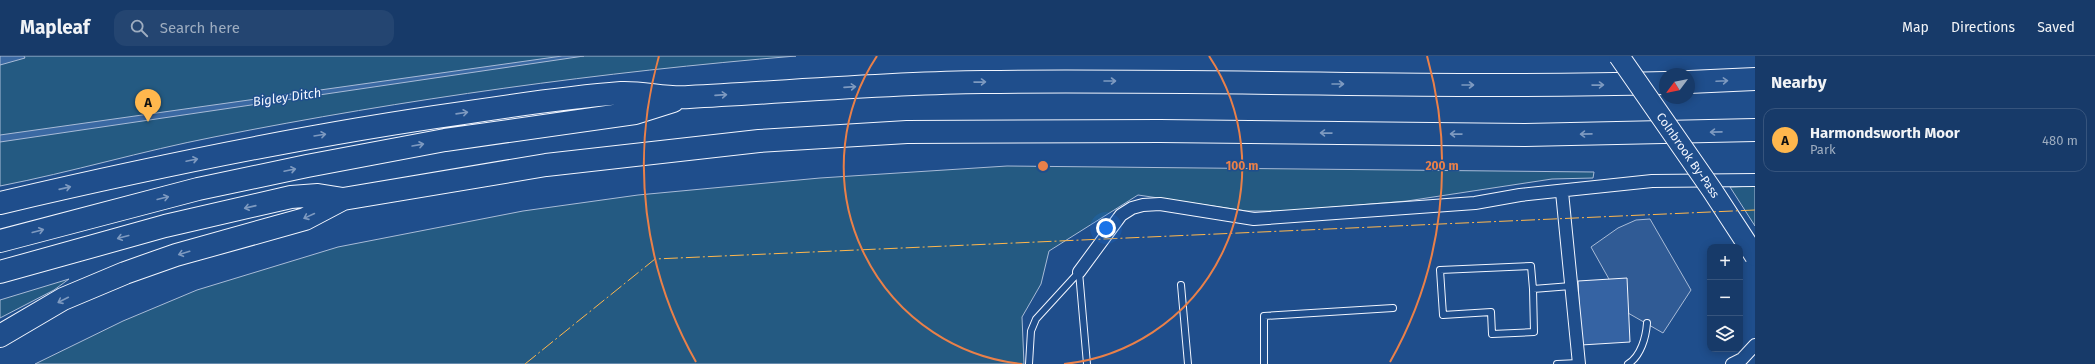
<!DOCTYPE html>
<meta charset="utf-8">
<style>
:root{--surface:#173a69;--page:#244571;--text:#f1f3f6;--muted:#9eadc0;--line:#36547d;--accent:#ffb74d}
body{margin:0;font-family:"Fira Sans",sans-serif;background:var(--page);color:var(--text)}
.controls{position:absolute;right:12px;bottom:12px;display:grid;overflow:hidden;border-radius:8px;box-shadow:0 2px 10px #0003}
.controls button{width:36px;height:36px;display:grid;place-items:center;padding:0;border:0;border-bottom:1px solid var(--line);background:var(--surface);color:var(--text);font:20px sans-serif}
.compass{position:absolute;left:1659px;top:12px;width:36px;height:36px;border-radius:50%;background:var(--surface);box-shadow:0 2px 10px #0003;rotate:238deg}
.you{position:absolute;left:1106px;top:172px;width:14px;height:14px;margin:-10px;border:3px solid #fff;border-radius:50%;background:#1a73e8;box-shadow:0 0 0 6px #1a73e833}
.badge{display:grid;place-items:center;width:26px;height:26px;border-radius:50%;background:var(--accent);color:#111;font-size:13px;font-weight:700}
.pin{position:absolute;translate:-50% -33px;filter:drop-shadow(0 1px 2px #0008)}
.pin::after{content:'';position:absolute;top:21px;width:14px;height:12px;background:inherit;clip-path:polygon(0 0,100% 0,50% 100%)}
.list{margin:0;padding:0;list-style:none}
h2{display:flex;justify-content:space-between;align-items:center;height:52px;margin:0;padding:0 16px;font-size:17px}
h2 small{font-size:13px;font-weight:400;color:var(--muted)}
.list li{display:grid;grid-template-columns:26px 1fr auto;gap:12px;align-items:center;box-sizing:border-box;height:64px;margin:0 8px 8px;padding:0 8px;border:1px solid var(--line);border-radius:12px}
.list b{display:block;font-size:15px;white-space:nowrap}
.list p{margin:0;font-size:13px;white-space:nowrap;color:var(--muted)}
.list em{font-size:13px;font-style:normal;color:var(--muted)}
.icon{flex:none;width:22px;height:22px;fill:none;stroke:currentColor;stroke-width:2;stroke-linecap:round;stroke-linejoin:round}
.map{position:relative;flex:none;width:1755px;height:308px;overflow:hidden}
header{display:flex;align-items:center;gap:24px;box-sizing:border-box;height:56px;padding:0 20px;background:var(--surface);border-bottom:1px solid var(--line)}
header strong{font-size:19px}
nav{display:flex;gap:22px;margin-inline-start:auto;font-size:14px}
.search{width:280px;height:36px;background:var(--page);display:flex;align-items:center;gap:10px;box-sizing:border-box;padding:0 14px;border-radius:12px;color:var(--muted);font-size:15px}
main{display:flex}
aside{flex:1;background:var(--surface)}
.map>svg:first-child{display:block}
.green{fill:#245a82;stroke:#a8bbd7}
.parking{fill:#305b95;stroke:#a8bbd7}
.water{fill:#3b69a3;stroke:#a8bbd7}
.building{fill:#3563a3;stroke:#f2f6ff}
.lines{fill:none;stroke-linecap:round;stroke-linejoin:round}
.service-casing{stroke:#f2f6ff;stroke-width:8}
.minor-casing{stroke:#f2f6ff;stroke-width:14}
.motorway-casing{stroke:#f2f6ff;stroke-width:24}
.service{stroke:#1f4e8c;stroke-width:6}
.minor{stroke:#1f4e8c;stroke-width:12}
.motorway{stroke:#1f4e8c;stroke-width:22}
.trunk-bridge-casing{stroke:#f2f6ff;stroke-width:22;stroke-linecap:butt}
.trunk-bridge{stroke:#1f4e8c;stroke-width:20}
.power{stroke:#ffb74d;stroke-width:1;stroke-dasharray:14 3 2 3;stroke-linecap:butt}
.oneway{stroke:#7e9ac0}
.ring{fill:none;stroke:#ea8049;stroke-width:2}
.labels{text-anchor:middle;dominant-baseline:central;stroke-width:3;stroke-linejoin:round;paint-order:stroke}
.street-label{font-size:12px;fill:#f2f6ff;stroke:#1f4e8c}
.water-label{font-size:13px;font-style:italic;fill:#f2f6ff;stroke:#1f4e8c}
.centre{fill:#ea8049;stroke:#1f4e8c;stroke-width:2}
.ring-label{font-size:12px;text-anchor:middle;font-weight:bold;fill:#ea8049;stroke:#1f4e8c;stroke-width:3;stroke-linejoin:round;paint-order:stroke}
</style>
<header>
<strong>Mapleaf</strong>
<div class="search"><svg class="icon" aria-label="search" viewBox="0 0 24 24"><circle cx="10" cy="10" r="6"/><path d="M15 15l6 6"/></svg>Search here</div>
<nav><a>Map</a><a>Directions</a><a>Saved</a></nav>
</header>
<main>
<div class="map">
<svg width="1755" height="308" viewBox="0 0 1755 308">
<rect width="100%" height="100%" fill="#1f4e8c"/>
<path class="green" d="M0 0H796C601 16 406 43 214 81 142 95 72 116 0 130Z
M1007 110 1594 116 1593 122 1552 123 1407 145 1286 155H1247L1138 139 1049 195 1041 228 1022 261 1024 308H35L123 265 197 234 338 191 523 155 638 139 820 122Z
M1755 130V170L1730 131Z
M69 223 54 234 0 262V244Z"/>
<path class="parking" d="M1650 163 1691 234 1663 277 1628 257 1591 191 1618 172 1636 164Z"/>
<path class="water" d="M0 0H24L25 2 0 9Z
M562 0H584L0 86V79Z"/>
<path class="building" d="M1627 222 1630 286 1581 289 1578 225Z"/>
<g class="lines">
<defs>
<path id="service" d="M1079 216 1087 308
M1181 229 1188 308
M1533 233 1534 276 1492 278 1491 256 1443 259 1440 214 1531 210 1533 233 1571 230
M1029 308 1031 275 1036 263 1079 216
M1264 308V260L1393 252
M1557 308 1579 307
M1628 308C1641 300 1646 281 1647 267"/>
<path id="minor" d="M1562 136 1579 308
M1079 216 1121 159 1132 152 1143 149 1160 148 1254 163 1475 147 1520 139 1652 125 1755 124
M1732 308 1742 303 1755 289"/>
<path id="motorway" d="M1689 26 1755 23
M0 147C153 111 307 79 463 57 515 49 568 41 621 37 644 36 666 43 689 41 787 36 885 27 983 26 1210 23 1438 33 1665 27
M0 185 198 133 307 110 445 84 635 57 673 45
M0 216 165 170 291 141 318 139 343 143 546 109 759 85 907 76 1160 75 1525 79 1755 74
M0 280 63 243 125 217 176 199 305 163 343 143"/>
</defs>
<use href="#service" class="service-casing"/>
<use href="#minor" class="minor-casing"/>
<use href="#motorway" class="motorway-casing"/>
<use href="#service" class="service"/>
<use href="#minor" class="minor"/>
<use href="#motorway" class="motorway"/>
<defs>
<g id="trunk-bridge">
<path id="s1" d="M1619 0 1712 134 1755 200"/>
</g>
</defs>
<use href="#trunk-bridge" class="trunk-bridge-casing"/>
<use href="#trunk-bridge" class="trunk-bridge"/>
<path class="power" d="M525 308 655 203 1755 154"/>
</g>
<defs><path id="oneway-shaft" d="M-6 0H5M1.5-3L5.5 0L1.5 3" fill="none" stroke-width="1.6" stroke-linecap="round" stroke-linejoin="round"/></defs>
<g class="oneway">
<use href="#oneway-shaft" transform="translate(1110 25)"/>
<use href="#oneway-shaft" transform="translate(1722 25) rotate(-3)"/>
<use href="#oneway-shaft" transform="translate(980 26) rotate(-1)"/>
<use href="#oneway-shaft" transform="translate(1338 28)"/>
<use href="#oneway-shaft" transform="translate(1468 29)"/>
<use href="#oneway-shaft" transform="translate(1598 29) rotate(-1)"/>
<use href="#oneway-shaft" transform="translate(850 31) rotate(-4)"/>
<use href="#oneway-shaft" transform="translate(721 39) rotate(-4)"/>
<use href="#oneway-shaft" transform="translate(462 57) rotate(-8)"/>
<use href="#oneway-shaft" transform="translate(1716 76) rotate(179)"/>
<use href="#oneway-shaft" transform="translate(1326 77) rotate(-179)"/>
<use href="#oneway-shaft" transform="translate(1456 78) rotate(-179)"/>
<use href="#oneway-shaft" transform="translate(1586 78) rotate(179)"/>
<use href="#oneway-shaft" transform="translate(320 79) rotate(-9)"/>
<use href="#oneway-shaft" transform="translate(418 89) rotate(-10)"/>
<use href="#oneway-shaft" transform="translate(192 104) rotate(-12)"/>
<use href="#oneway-shaft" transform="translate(290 114) rotate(-12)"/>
<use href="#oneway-shaft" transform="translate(65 132) rotate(-13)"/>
<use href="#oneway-shaft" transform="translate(163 142) rotate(-14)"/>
<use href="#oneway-shaft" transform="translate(250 151) rotate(167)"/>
<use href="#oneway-shaft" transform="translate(309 160) rotate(155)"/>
<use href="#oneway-shaft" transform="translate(38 175) rotate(-15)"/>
<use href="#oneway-shaft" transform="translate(123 181) rotate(165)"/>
<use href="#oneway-shaft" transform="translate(184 197) rotate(163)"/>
<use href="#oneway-shaft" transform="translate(63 244) rotate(153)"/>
</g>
<g class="ring">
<path d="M1022 308A199 199 0 0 1 877 0M1209 0A199 199 0 0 1 1064 308"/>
<path d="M696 306A399 399 0 0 1 659 0M1427 0A399 399 0 0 1 1390 306"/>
</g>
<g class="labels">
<g class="street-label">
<text stroke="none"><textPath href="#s1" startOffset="121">Colnbrook By-Pass</textPath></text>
</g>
<g class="water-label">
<text transform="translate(287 41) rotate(-8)">Bigley Ditch</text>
</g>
</g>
<circle cx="1043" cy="110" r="6" class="centre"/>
<g class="ring-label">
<text x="1242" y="114">100 m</text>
<text x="1442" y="114">200 m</text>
</g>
</svg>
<div class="controls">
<button>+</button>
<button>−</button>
<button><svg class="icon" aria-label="layers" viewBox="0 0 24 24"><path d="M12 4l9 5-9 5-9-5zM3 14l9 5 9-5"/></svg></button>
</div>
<svg class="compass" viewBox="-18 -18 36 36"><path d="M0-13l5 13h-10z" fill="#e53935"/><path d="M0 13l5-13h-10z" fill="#9eadc0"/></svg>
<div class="you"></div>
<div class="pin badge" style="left:148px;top:66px">A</div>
</div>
<aside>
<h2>Nearby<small></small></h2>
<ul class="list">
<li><span class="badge">A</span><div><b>Harmondsworth Moor</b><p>Park</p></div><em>480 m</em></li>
</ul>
</aside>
</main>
